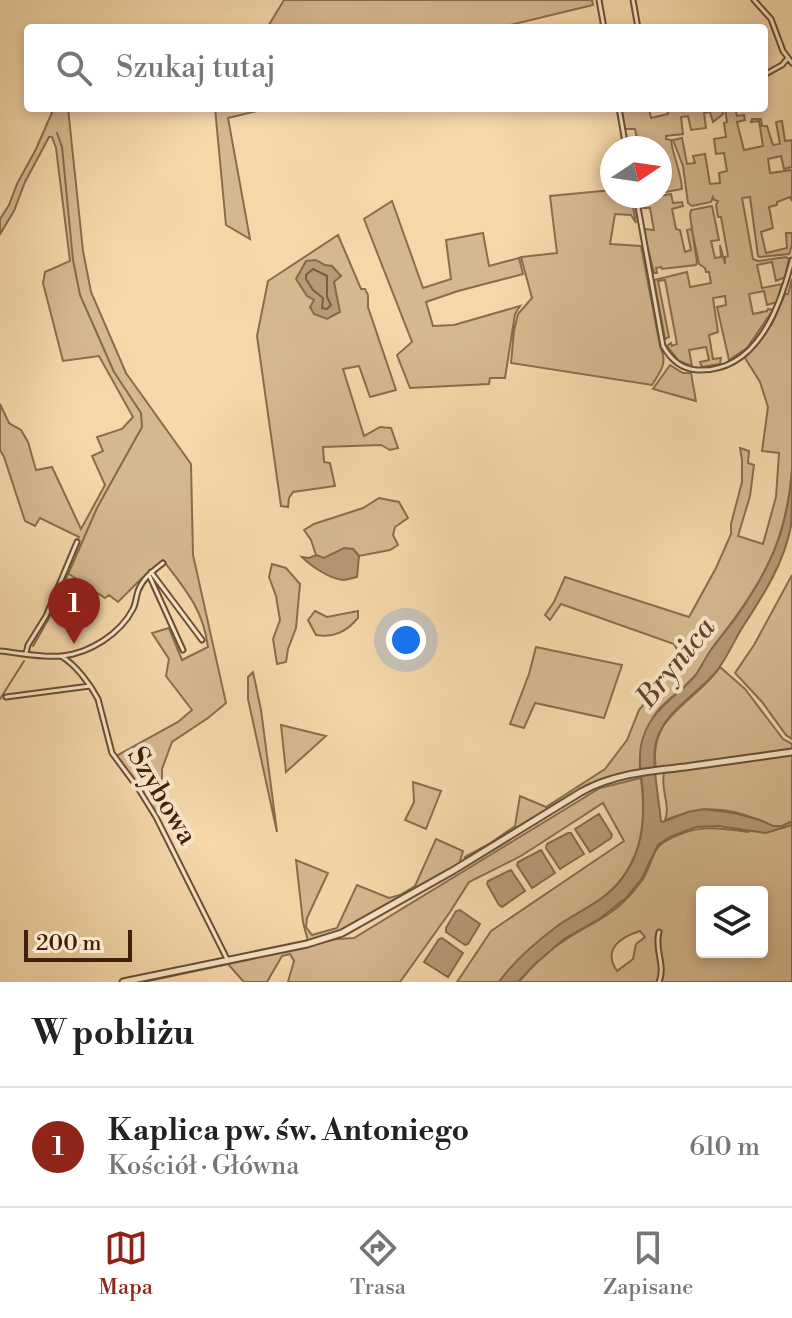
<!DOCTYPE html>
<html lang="pl">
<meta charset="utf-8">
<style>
:root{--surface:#fff;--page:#f2f2f2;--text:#222;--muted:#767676;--line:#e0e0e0;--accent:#8f2418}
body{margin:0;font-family:"Libre Bodoni",serif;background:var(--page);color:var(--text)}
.controls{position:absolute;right:24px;bottom:24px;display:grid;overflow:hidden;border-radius:8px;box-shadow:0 4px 12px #0003}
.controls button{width:72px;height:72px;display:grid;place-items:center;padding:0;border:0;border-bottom:2px solid var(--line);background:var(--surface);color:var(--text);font:40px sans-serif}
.compass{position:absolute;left:600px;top:136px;width:72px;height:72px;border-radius:50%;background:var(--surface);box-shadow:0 4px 12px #0003;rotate:77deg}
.scale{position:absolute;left:24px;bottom:20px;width:108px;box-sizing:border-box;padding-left:8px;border:4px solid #3f200c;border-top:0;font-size:22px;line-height:28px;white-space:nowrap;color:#3f200c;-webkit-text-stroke:6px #f8e5c8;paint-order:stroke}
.you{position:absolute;left:406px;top:640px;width:28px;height:28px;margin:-20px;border:6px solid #fff;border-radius:50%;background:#1a73e8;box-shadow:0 0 0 12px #1a73e833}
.badge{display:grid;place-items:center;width:52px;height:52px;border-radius:50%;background:var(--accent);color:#fff;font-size:26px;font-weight:700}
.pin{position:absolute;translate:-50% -66px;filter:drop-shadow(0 2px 4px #0008)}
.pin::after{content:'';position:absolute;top:42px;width:28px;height:24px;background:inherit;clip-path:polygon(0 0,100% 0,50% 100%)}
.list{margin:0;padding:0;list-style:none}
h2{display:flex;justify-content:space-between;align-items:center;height:104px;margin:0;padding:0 32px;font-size:34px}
h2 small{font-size:26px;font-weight:400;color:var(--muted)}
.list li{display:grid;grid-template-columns:52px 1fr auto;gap:24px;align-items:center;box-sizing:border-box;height:120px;padding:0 32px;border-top:2px solid var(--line)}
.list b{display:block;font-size:30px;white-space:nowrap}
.list p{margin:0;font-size:26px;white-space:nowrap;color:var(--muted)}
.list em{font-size:26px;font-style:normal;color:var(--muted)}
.icon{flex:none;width:44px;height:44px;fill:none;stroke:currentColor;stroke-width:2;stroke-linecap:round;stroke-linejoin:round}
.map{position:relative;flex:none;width:792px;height:982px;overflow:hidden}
.search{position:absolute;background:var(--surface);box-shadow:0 4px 12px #0003;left:24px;right:24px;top:24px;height:88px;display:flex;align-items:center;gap:20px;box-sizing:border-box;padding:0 28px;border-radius:8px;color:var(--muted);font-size:30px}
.sheet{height:224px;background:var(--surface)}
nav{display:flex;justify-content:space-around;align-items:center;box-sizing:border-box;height:112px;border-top:2px solid var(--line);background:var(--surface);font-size:22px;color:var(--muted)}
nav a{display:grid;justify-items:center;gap:4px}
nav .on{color:var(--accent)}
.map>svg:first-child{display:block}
.green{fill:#d6b88f;stroke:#8a6c4e;stroke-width:2;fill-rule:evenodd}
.water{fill:#b79974;stroke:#87694a;stroke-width:2}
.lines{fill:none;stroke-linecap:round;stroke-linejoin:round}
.shore{stroke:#7b5c40;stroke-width:2}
.stream{stroke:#87694a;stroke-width:2}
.minor-casing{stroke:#6c4e34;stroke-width:7}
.tertiary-casing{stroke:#6c4e34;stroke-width:9}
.minor{stroke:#f8e5c8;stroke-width:3}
.tertiary{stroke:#f8e5c8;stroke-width:5}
.labels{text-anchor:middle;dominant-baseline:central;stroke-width:8;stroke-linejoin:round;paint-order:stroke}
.street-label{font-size:28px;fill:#3f200c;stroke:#f8e5c8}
.water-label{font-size:30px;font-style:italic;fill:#63442b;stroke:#f8e5c8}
</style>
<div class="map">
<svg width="792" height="982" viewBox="0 0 792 982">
<rect width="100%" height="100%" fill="#f5d7aa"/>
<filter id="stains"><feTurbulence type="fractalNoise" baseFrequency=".0025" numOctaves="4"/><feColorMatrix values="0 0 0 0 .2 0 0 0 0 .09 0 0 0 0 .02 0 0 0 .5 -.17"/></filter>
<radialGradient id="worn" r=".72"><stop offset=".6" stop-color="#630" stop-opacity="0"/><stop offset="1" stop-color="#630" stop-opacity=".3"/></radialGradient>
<path class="green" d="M284 0H592L593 5 498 28H267Z
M54 108H68L83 251 91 292 126 373 191 464 193 555 226 703 208 718 172 742 162 769V795L166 808 156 812 116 756 178 722 192 710 166 676 169 659 152 633 169 628 182 660 208 647C203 609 185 589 163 560L140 580 118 602 109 595 105 598 63 570 79 537 40 518 35 526 25 521 4 457 0 450V404L9 423 21 430 28 442 36 470 52 467 81 529 105 485 92 456 103 451 97 437 122 429 133 417 99 356 63 361 43 283 45 272 70 261 56 148 52 137H49L25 182 14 211 0 234V219L9 205 17 184 36 149Z
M215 108H270L228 118 250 239 226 225Z
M621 108H649L651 118 668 114 667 108H722L723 114 713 122 710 112 704 113 706 128 691 130 688 116 681 117 683 134 666 136V139L671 140C673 157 681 171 682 189L660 193V148H639L635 129H625Z
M725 108H735L737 116 744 115 745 120 737 122 744 150 763 146 759 121 751 122 752 119H761L762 126H767L773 145 780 144 776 122 782 121 785 141 792 140V167L784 169 781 156 768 159 770 173 792 170V201L790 197 777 202V205L769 207 773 228 761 232 766 253 787 248 786 233H792V245L789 254 760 257 758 256 750 197 742 198 753 259 758 261 786 257 789 259 785 277 776 281 772 262 757 265 762 288 782 284 777 302 767 305 764 291 749 294 753 314 767 311 768 309 773 310 747 348 729 360 717 307 726 305 725 296 713 298 718 332 709 335 713 359 721 358 720 364 702 367 700 362 709 360 706 347 689 350 692 366 679 361 667 346 671 343 672 346 677 344 665 280 658 281 669 337 665 339 654 280 687 272 690 287 711 283 709 272H706L705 268 699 264 692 230 697 262 696 265 662 269 661 267 656 268 657 273H654L644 232 646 229 654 230 650 208H641L639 202 640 200 671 194 673 203 682 202 683 206 672 209 676 229 680 230 685 252 691 250 687 230 692 229 690 215 691 210 712 206 719 240 711 241 715 258 721 257 720 245 725 264V257L728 256 721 217H718L716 205 718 201 714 200 713 197 711 202 692 206 688 203 683 166 673 140 682 138 687 164 695 163 693 156 705 154 710 184 720 183 719 173 727 171 724 153 716 154 714 139 726 137 724 123 727 122Z
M612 190V196H631L636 223 631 215 615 214 610 244 641 246 660 346C668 364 661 370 652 385L511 363 514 331 518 314 532 298 521 257 557 253 550 196Z
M392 201 423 288 451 279 446 240 483 233 489 266 519 258 523 274 458 291 426 302 433 326 454 325 520 306 515 314 505 378H490L489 384 410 388 397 355 412 342 364 219Z
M338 235 361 289H365L368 295V307L396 390 370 397 359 366 343 369 364 436 380 427 391 428 398 448 390 450 381 445 323 447 324 462 330 463 335 486 293 492 289 498 288 507 281 506 257 336 268 281Z
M792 279V470C786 548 759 587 713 647 707 655 703 665 697 673 687 686 672 695 661 707 646 724 639 747 640 770L617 775 587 786 463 864 465 857 489 844 515 826 520 796 546 807 605 769 627 740 639 710 656 689 678 651 674 644 561 604 550 620 545 615 554 602 565 577 689 617 716 568 731 534V524L742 482V460L740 448 749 451 748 463 754 465 750 496 738 536 763 544 776 497 779 453 762 451 768 407 760 382 745 358 772 324 785 294H788Z
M670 365 683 373H691L696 401 653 389Z
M379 498 399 502 408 518 395 527 393 535 398 545 390 550 359 556 353 549 324 559 316 555 311 540 304 530 314 524 363 508Z
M272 564 286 568 300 584 296 628 288 649 286 662 277 664 273 639 280 620 276 596 269 577Z
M792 575V739L786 735 762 702 735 673 754 645Z
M315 611 327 617 358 611V618C346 632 334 638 316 635L308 620Z
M536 647 622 665 604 718 535 703 524 728 510 724 529 674Z
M720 667 745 689 783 739 792 744V749L656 768C647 715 696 703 720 667Z
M253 672 261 710 277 832 248 699V677Z
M281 725 326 736 286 772Z
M792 755V982H519C532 966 548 951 565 940 586 926 610 917 627 898 633 893 638 885 643 879 650 868 653 848 664 842 695 824 715 827 748 832L758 820C724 805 699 807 665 820 671 805 660 789 664 773ZM702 892H762V952H702ZM640 931 645 937 636 944 633 959 617 971C602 949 621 937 640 931Z
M641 778C647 825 642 862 606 896 597 904 585 910 576 918 552 937 528 956 504 976L499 982H457L491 931 624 841 603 803 521 856 469 882 450 912 400 982H288L294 961 290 954 282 956 267 982H244L228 964 144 982 337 939 354 938 600 788Z
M413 782 441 791 426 829 405 820 414 802Z
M436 839 463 851 459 865 345 931 308 941 303 922 296 860 328 873 307 918 306 927 312 935 337 928 357 885 389 898 400 895 415 886Z"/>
<path class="water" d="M316 260 325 265 332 266 341 276 334 282 340 312 327 319 314 314 310 307 314 300 307 296 296 279 306 261Z
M792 470C792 488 792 508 791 526 784 563 764 594 744 625 734 640 727 659 715 673 695 696 665 710 656 742 651 759 659 801 661 821L663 822 688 812 704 809 734 813 760 820 773 826H782L792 821V825L766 833 719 826 696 827 670 837 658 845 642 878 626 898 599 919 564 939 535 964 518 982H499C514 961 536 942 556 927 578 911 602 903 620 881 640 857 645 826 643 795 642 775 636 755 644 735 653 708 678 696 695 676 701 668 705 658 711 650 719 638 729 628 737 616 771 567 788 529 792 470Z
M344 548 353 549 359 556 357 577C352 578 348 580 343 580 330 579 311 566 302 557L309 558 316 555 324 558Z
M599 814 612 835 611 838 590 852 575 829Z
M568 833H571L584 854 560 869 546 848 547 844Z
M541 850 555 873 532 888 517 865 518 862Z
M511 870 525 891 502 907 499 905 487 884 488 881Z
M460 910 480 924 468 944 465 945 446 932V928L456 911Z
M442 938 463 953 448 977 424 962 439 939Z"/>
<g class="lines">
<path class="shore" d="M313 269 327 276V297L331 305 327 309 322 308 323 298 313 290 306 279V275Z"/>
<path class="stream" d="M33 646 48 620 97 508 142 427 141 413 114 372 80 295 73 260 62 147 57 133
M0 699 24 661"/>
<defs>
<path id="minor" d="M599 0 604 28
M633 0 638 28
M754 0 771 19 783 51 792 63
M764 75 782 65 788 58
M619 108 626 148
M636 196 663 346C671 360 681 369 697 370 757 373 780 307 792 260
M151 572 202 640
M149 575 183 650
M0 651C20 653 43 658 62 656 90 653 120 634 133 609 136 603 136 597 138 591 143 578 153 571 163 563
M26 653 28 645 46 616 77 542
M61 656C76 665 90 684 98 699L112 753 138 788 156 817 228 961
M6 697 90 686
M659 932C654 950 666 965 659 982"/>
<path id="tertiary" d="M123 982 307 944 342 933 454 870 581 792C613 774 649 771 685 767 721 762 756 757 792 752"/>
</defs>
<use href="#minor" class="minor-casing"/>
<use href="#tertiary" class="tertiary-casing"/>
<use href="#minor" class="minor"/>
<use href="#tertiary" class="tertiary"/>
</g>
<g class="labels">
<g class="street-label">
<text transform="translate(162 796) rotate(59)">Szybowa</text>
</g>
<g class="water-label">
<text transform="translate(676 663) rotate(-51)">Brynica</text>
</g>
</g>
<rect width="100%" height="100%" filter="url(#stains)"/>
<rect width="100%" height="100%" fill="url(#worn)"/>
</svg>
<div class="controls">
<button><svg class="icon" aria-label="layers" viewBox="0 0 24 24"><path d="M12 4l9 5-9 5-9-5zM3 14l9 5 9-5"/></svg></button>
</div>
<svg class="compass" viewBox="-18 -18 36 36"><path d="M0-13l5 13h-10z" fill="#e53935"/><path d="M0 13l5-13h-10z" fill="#767676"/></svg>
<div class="scale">200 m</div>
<div class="you"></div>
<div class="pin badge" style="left:74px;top:644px">1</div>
<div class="search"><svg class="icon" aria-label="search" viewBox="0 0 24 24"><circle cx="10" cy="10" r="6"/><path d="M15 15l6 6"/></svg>Szukaj tutaj</div>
</div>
<section class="sheet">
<h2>W pobliżu<small></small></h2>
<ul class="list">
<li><span class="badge">1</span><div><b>Kaplica pw. św. Antoniego</b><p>Kościół · Główna</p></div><em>610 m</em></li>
</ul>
</section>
<nav>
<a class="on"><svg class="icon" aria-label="map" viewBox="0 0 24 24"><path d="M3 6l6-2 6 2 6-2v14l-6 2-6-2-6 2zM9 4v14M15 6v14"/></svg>Mapa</a>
<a><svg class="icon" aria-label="directions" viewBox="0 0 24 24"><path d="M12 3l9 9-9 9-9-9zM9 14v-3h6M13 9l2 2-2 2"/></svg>Trasa</a>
<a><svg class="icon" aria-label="saved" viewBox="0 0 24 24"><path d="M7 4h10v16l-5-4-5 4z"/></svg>Zapisane</a>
</nav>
